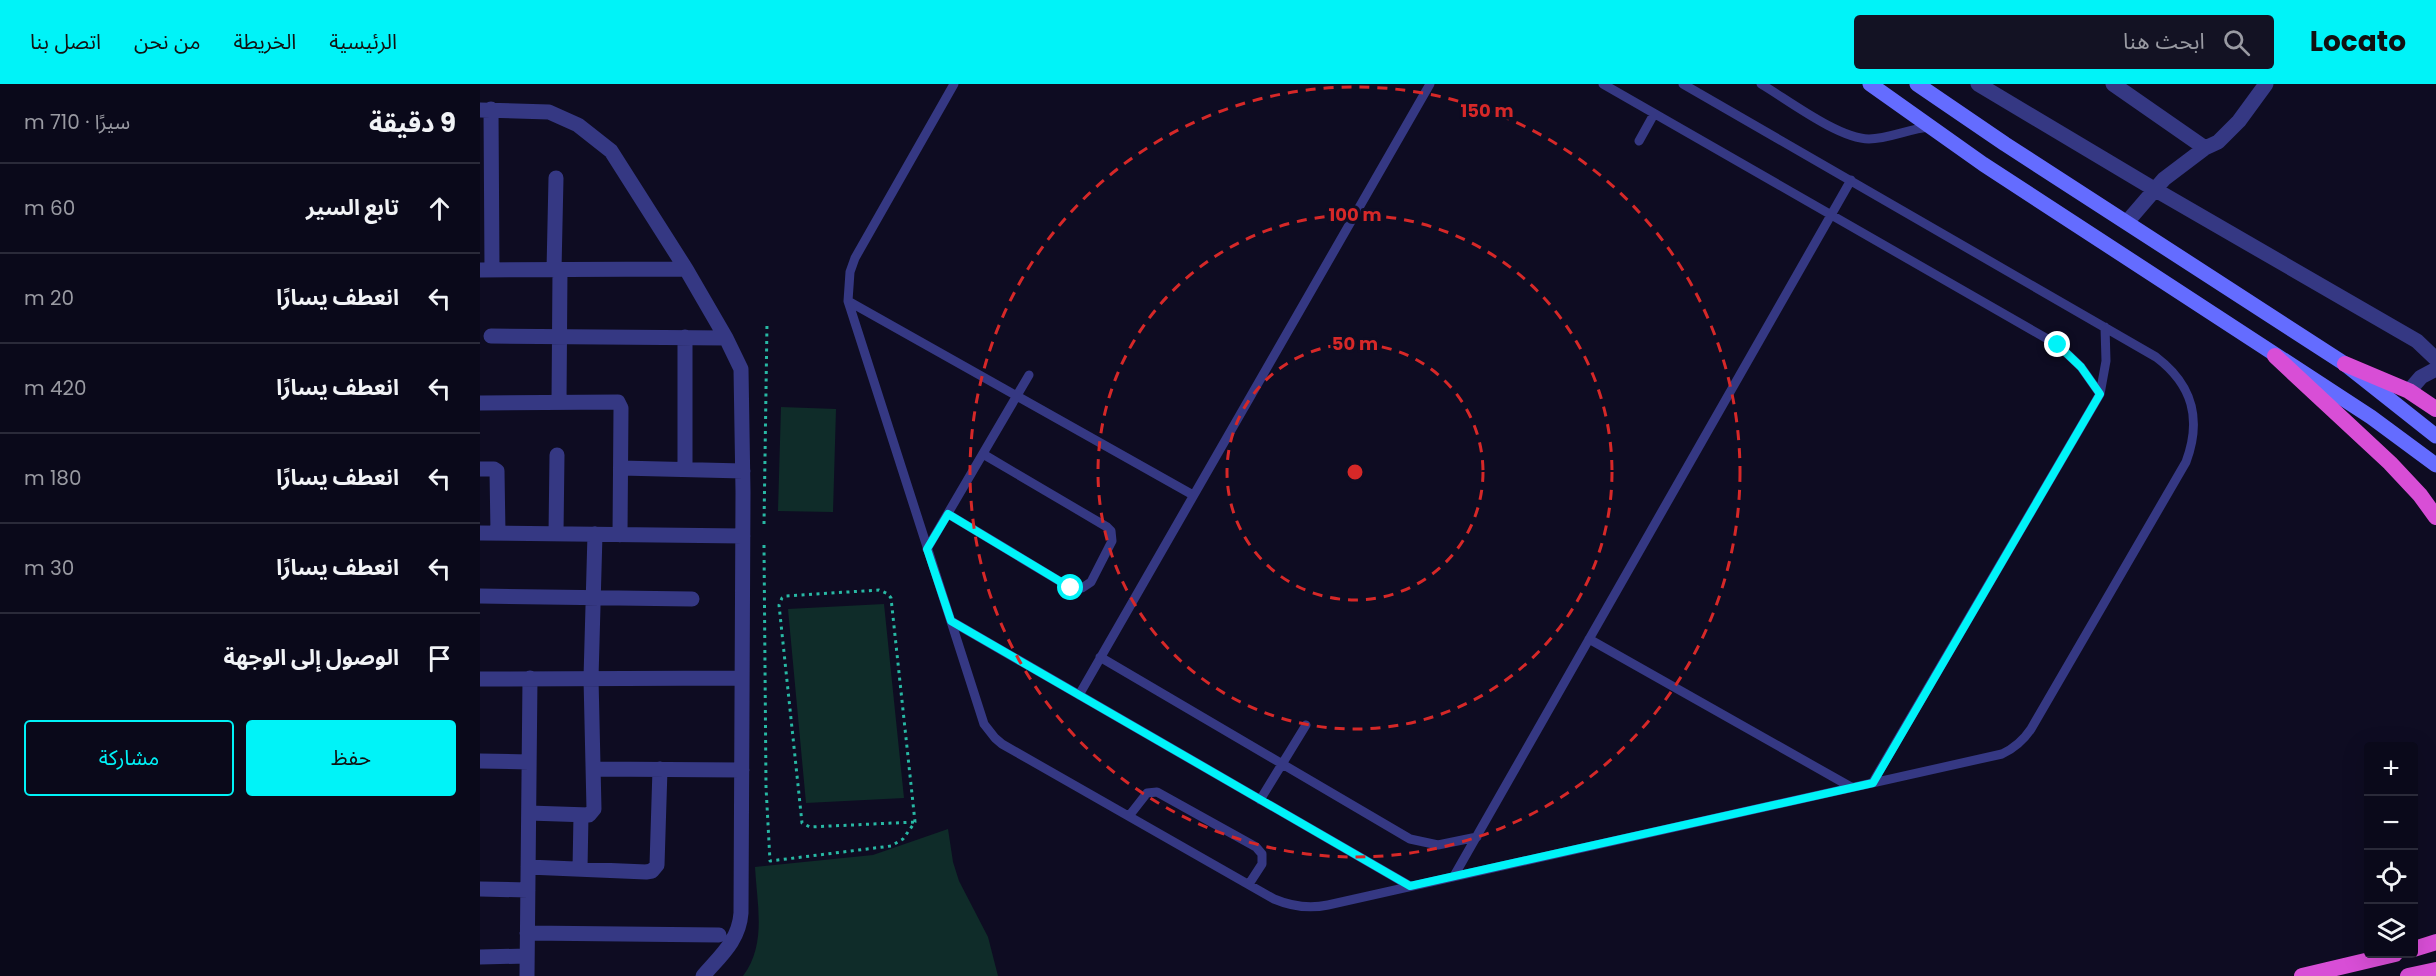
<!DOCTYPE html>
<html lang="ar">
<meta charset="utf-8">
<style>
:root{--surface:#0a091a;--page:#131223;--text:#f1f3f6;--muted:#999aa2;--line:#2a2a39;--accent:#00f3f8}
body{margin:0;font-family:Poppins,"Noto Sans Arabic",sans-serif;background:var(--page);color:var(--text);direction:rtl}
.controls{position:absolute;right:18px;bottom:18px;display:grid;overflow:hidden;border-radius:6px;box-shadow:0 6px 24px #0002}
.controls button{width:54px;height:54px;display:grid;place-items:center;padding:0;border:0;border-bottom:2px solid var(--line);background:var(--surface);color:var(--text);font:30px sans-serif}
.stop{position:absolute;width:18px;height:18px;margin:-14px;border:4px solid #00f3f8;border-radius:50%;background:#fff}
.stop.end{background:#00f3f8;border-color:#fff;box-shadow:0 2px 6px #0008}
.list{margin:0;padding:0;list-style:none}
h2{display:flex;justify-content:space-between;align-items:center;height:78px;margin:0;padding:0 24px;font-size:26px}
h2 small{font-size:20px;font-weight:400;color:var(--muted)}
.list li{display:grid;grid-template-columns:39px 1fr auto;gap:18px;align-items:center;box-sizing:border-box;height:90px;padding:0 24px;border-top:2px solid var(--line)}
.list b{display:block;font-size:22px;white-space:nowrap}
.list em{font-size:20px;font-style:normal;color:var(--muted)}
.actions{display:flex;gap:12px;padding:18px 24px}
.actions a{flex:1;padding:14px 0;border:2px solid var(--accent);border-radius:6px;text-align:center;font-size:21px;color:var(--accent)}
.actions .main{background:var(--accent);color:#111}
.icon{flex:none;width:33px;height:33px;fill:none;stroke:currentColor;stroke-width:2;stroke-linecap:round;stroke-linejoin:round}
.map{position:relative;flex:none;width:1956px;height:892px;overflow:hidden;direction:ltr}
header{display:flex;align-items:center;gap:36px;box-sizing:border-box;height:84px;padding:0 30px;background:var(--accent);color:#111}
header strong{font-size:28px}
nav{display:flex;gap:33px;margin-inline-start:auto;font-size:21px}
.search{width:420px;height:54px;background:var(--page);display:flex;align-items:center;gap:15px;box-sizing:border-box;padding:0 21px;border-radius:6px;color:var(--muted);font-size:22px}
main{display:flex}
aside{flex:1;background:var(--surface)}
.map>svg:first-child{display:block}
.green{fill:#0f2c29}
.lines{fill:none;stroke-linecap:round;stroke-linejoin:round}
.path{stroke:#28b8a4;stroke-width:3;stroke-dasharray:3 4.5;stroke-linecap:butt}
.service{stroke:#353883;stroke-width:9}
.minor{stroke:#353883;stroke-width:15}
.secondary{stroke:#646cff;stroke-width:15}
.trunk{stroke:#d84ed6;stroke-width:16}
.route{stroke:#00f3f8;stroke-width:8}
.ring{fill:none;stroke:#d62828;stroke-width:3;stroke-dasharray:10 8}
.centre{fill:#d62828;stroke:#0e0c22;stroke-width:3}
.ring-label{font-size:18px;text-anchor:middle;font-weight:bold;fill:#d62828;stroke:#0e0c22;stroke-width:6;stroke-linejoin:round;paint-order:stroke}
</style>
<header>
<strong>Locato</strong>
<div class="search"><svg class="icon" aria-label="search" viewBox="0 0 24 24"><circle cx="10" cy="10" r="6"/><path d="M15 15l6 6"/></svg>ابحث هنا</div>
<nav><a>الرئيسية</a><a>الخريطة</a><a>من نحن</a><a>اتصل بنا</a></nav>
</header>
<main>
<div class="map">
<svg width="1956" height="892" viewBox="0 0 1956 892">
<rect width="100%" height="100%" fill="#0e0c22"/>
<path class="green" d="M301 323 356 325 353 428 298 427Z
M404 520 424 714 326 719 308 525Z
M468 745 473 778 479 797 508 853 518 892H263C287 860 277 821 275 783L393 771Z"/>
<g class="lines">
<path class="path" d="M284 440 287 239
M284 461 286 703 290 777 411 762 423 755 435 738 411 514 408 510 399 506 305 512 302 514 299 521 322 739 330 743 435 738"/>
<path class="service" d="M474 0 375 174 370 188 368 217 504 640 515 654 522 660 794 815C813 823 829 825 848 821L1522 670C1535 664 1543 657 1551 645L1706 378C1722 335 1713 301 1676 273L1203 0
M1123 0 1578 261 1601 283 1620 310
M1281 0C1308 16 1359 55 1389 55 1408 55 1429 45 1449 43
M1159 57 1174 30
M368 217 713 411
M468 430 591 504H602L611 498 632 457 631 447 627 443 503 370
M447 465 549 291
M471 537 930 802
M1109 555 1371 703
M620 573 930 755 958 761 997 753
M599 611 950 0
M1393 698 1620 310 1626 277 1625 243
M780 716 826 641
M649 732 667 709 677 708 776 763 782 770V780L769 800
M974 792 1371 96"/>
<path class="minor" d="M1498 0 1674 105 1937 257 1956 275
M1633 0 1725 64
M11 25 12 186
M0 26 69 28 98 41 131 67 206 185 246 254 261 285 263 408 261 829C259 857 240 872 223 892
M1647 138 1684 95 1725 64 1738 58 1759 37 1786 0
M0 186 206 185
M74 186 76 94
M11 252 246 254
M1929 307 1941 293 1956 285
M79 318 80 186
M0 319 138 318 141 324 140 451
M141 384 263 387
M0 385H14L17 387 18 449
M205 385V253
M0 449 263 452
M76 450 77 371
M0 512 212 515
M0 595 262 594
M0 677 49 678
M113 685 262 686
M49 729 109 731 114 725 111 594 115 450
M48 783 166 788 172 787 177 781 180 685
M100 785 101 731
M0 805 48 806
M47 849 239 851
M0 873 47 872
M47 892 50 594"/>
<path class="secondary" d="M1390 0 1503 80 1891 333 1956 381
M1437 0 1525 60 1865 280 1956 352"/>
<path class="trunk" d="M1795 272 1910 379 1940 411 1956 433
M1865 280 1929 307 1956 325
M1934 865 1956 858
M1822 892 1915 870
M1928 892 1956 886"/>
</g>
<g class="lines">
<path class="route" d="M591 504 468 430 447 465 471 537 930 802 1393 699 1620 310 1601 283 1578 261"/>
</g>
<g class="ring">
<circle cx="875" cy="388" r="128"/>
<circle cx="875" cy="388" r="257"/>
<circle cx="875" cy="388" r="385"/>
</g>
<circle cx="875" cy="388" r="9" class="centre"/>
<g class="ring-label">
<text x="1007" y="33">150 m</text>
<text x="875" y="137">100 m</text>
<text x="875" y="266">50 m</text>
</g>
</svg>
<div class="controls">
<button>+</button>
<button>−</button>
<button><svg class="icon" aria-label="locate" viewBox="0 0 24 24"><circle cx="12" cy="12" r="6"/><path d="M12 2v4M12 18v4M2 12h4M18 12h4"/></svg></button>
<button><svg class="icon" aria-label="layers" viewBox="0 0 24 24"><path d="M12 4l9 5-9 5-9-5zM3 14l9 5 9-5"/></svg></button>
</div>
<div class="stop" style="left:591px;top:504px"></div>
<div class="stop end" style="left:1578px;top:261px"></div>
</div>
<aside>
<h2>9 دقيقة<small>سيرًا · 710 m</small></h2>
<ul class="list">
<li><svg class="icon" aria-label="ahead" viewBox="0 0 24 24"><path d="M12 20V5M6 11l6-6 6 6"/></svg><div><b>تابع السير</b></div><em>60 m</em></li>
<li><svg class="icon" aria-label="left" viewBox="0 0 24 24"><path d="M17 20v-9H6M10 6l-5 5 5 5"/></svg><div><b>انعطف يسارًا</b></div><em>20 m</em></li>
<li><svg class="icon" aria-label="left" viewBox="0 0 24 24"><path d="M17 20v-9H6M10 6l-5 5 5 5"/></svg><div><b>انعطف يسارًا</b></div><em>420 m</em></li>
<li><svg class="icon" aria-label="left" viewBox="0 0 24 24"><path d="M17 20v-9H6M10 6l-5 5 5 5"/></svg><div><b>انعطف يسارًا</b></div><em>180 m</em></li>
<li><svg class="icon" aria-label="left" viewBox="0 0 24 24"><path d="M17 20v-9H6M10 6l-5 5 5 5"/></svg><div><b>انعطف يسارًا</b></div><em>30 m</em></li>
<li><svg class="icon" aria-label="arrive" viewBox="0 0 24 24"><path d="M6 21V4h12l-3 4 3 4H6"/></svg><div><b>الوصول إلى الوجهة</b></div></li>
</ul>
<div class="actions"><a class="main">حفظ</a><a>مشاركة</a></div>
</aside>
</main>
